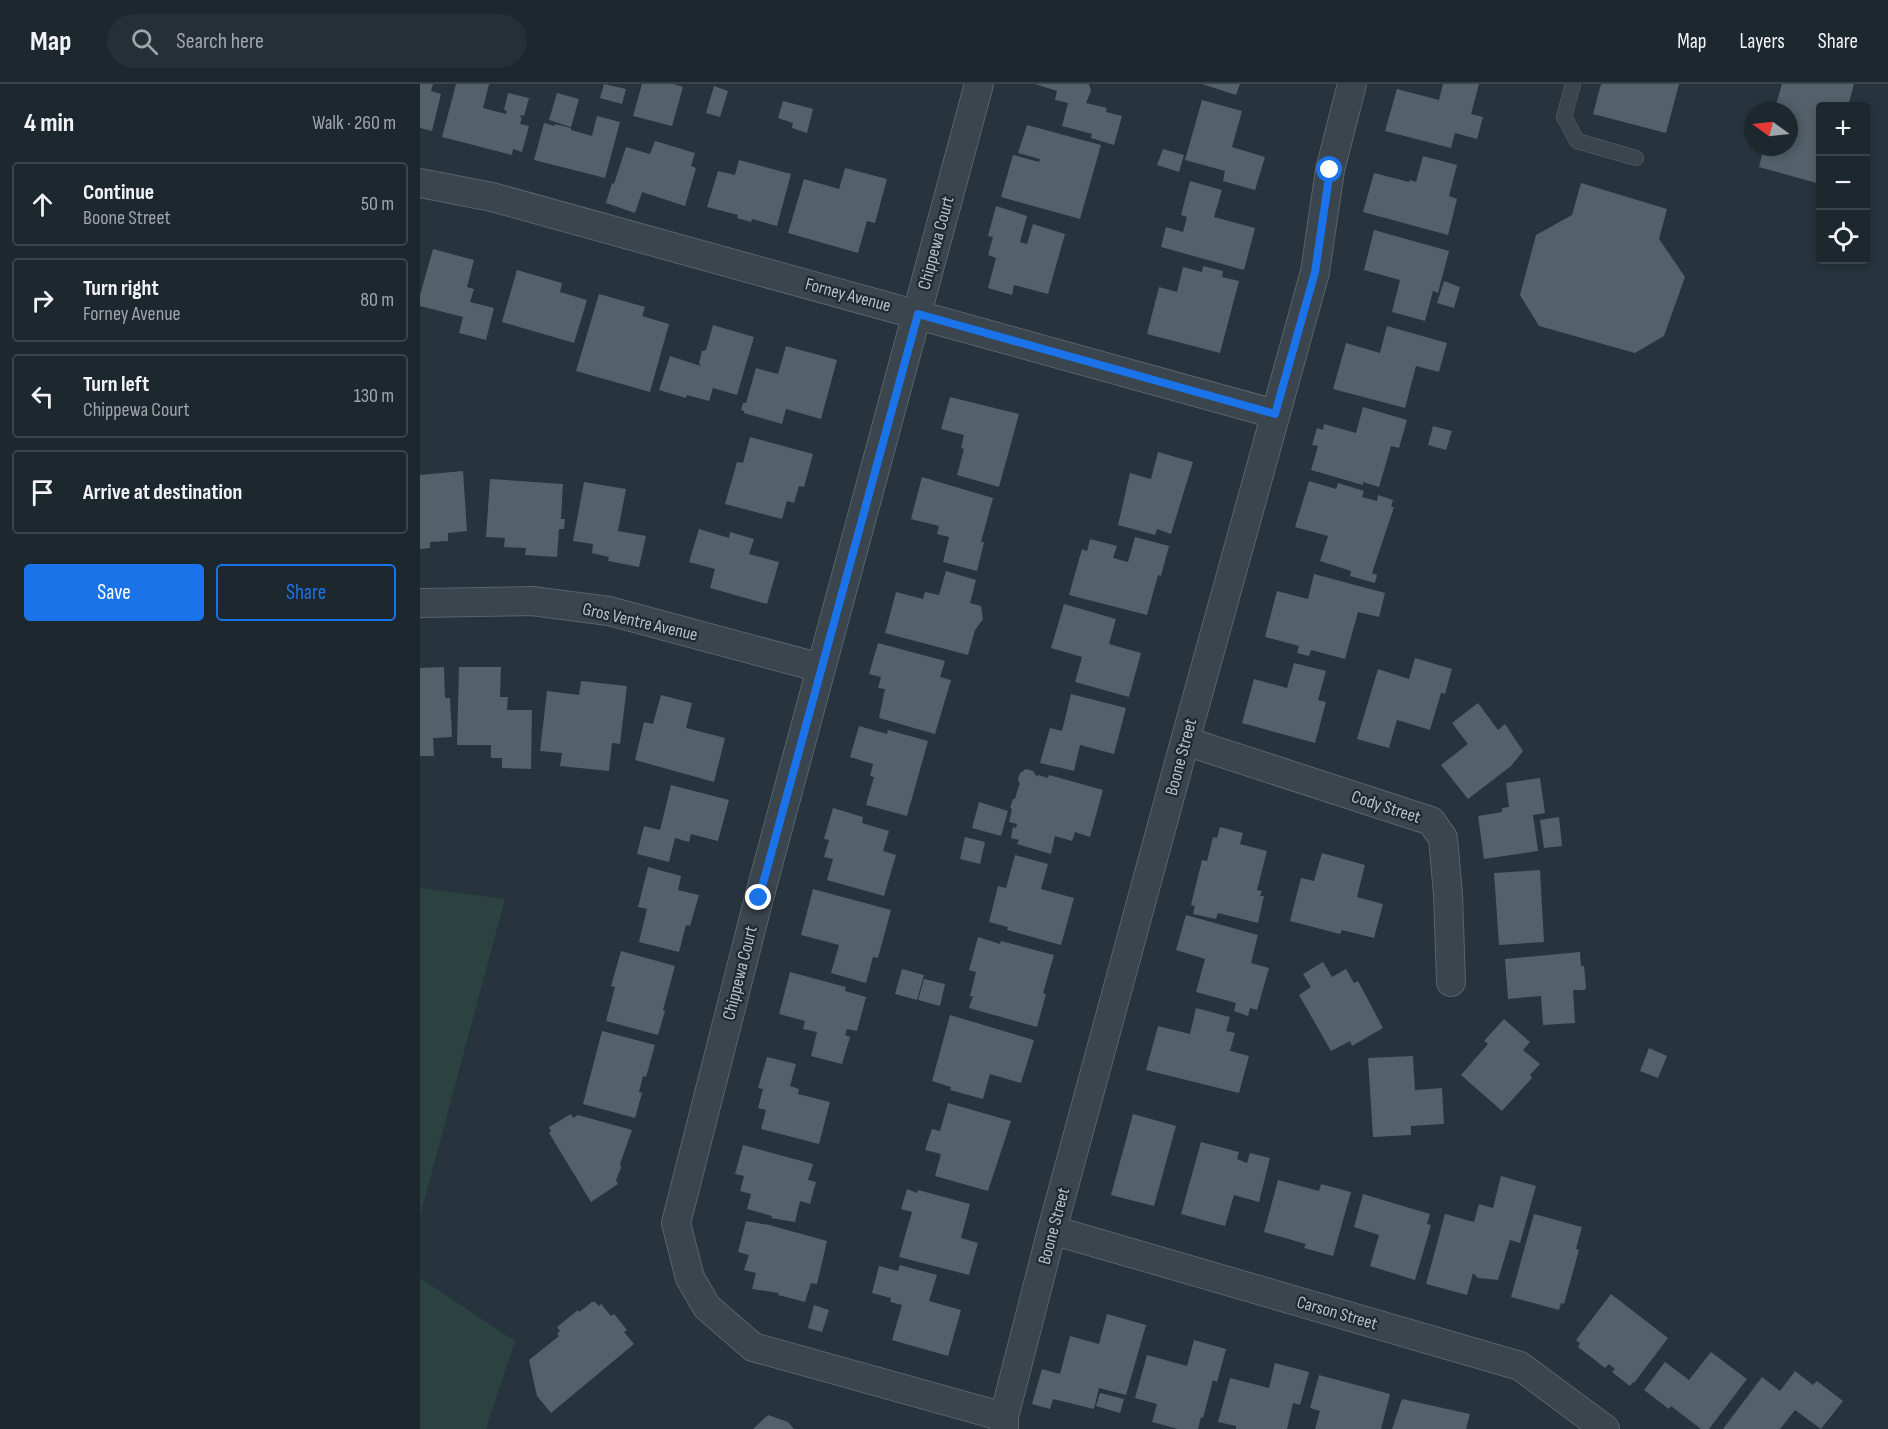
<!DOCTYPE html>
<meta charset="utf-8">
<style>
:root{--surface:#1d272e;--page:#252f36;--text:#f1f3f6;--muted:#a0a5aa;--line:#3b444a;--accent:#1a73e8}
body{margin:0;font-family:"Sofia Sans Condensed",sans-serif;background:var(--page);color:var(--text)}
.controls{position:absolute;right:18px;top:18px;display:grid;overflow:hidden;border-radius:6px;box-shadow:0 3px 9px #0003}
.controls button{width:54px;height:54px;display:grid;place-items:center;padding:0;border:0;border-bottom:2px solid var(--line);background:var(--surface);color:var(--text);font:30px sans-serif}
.compass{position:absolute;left:1324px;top:18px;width:54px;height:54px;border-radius:50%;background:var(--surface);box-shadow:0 3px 9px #0003;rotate:285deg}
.stop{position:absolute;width:18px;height:18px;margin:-14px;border:4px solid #1a73e8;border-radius:50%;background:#fff}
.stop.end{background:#1a73e8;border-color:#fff;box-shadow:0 2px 6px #0008}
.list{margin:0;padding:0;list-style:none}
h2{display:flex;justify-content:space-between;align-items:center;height:78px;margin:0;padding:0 24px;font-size:26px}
h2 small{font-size:20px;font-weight:400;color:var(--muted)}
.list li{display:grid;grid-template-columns:39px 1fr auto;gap:18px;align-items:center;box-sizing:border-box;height:84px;margin:0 12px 12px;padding:0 12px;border:2px solid var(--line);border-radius:6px}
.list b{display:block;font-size:22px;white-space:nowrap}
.list p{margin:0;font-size:20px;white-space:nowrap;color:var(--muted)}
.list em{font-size:20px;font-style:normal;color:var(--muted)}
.actions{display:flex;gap:12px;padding:18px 24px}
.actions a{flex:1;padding:14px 0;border:2px solid var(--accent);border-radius:6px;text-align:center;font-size:21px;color:var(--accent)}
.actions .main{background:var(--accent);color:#fff}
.icon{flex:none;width:33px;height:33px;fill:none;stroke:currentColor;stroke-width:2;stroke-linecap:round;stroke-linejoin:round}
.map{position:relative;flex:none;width:1468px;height:1345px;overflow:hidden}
header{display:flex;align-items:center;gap:36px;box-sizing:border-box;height:84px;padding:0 30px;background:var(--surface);border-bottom:2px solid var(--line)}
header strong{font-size:28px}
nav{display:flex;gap:33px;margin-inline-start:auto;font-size:21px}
.search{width:420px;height:54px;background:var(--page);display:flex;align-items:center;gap:15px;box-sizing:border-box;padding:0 21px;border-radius:33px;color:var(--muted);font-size:22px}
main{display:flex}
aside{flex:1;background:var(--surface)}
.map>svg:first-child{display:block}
.green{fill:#2c4240}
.building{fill:#53616a}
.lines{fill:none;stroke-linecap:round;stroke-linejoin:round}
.lane-casing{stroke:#59636b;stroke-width:16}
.street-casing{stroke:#59636b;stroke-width:30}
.lane{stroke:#3b454e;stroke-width:15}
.street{stroke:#3b454e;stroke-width:28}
.route{stroke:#1a73e8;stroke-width:8}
.labels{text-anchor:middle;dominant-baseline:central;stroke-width:4.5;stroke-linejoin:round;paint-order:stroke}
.street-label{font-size:18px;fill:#b7c0c8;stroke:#202a33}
</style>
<header>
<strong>Map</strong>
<div class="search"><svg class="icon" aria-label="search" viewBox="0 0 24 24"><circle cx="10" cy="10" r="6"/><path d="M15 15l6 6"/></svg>Search here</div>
<nav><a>Map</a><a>Layers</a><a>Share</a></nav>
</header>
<main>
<aside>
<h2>4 min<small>Walk · 260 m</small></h2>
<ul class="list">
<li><svg class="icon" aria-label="ahead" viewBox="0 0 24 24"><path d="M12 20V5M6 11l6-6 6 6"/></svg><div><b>Continue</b><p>Boone Street</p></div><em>50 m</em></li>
<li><svg class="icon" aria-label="right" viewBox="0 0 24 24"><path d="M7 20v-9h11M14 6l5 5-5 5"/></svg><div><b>Turn right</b><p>Forney Avenue</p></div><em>80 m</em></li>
<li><svg class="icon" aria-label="left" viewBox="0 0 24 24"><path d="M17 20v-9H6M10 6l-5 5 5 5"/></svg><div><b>Turn left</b><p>Chippewa Court</p></div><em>130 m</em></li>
<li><svg class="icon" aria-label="arrive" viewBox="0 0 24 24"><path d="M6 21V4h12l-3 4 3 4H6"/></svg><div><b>Arrive at destination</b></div></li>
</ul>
<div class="actions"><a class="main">Save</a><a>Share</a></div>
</aside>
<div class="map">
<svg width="1468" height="1345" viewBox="0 0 1468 1345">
<rect width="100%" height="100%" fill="#27343d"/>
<path class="green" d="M0 804 85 815 0 1132Z
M0 1194 95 1257 66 1345H0Z"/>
<path class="building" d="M0 0H13L11 7 21 10 12 47 0 44Z
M36 0H69L63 24 86 30 87 27 84 26 88 9 109 14 104 32 101 31 100 33 102 34 100 40 109 42 102 68 93 65 92 71 22 53Z
M184 0 206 5 202 20 180 14Z
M222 0H253L263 3 252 42 213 32Z
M615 0H669L671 7 666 19 687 24 686 28 702 32 694 61 671 54 672 50 642 42 648 19 635 16 637 7Z
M782 0H820L816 11Z
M1023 0H1059L1051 30 1063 33 1057 55 1035 49 1031 64 965 47 977 5 1019 16Z
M1181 0H1259L1246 49 1173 30Z
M1362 0H1434L1428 22H1400V100L1339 83 1344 63H1369V27H1354Z
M294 2 308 7 300 33 286 29Z
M137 9 159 15 151 43 129 36Z
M782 16 822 27 812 63 845 73 835 106 803 97 805 87 765 76Z
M363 17 393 25 387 49 372 44 373 39 358 34Z
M177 32 200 38 185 94 114 76 124 39 135 42V40L151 44V46L172 52Z
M607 41 681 61 660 135 581 113 593 71 619 78 620 75 598 69Z
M235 57 275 69 271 82 276 84 265 122 222 108 215 129 186 119 192 99 194 100 206 63 230 70Z
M743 65 764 71 759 88 737 81Z
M1003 72 1037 81 1029 112 1037 115 1028 151 943 128 954 89 989 98 990 96 996 98Z
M319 76 371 90 357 142 332 135 331 138 317 134 318 131 287 123 298 87 315 91Z
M425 84 467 95 455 139 447 137 438 169 368 149 384 95 419 105Z
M770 97 802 106 794 133 835 144 824 186 741 163 746 143 763 148 767 133 761 131Z
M1161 99 1247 125 1239 155 1265 193 1244 252 1215 269 1119 242 1100 211 1116 151 1152 131Z
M576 122 607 132 600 158 607 160 613 140 645 150 628 210 594 201 592 211 568 204 576 174 568 171 573 153 568 152Z
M954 146 1029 167 1018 209 1013 207 1005 237 972 228 980 196 944 186Z
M13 165 54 176 47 203 54 205 50 218 74 224 66 256 39 249 43 233 0 222V211Z
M783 182 803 187 802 193 819 197 800 269 727 250 739 203 757 208 763 183 782 188Z
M97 186 142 199 140 208 167 216 154 259 82 238Z
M1024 197 1040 203 1034 224 1017 219Z
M179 210 225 223 222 232 249 240 230 308 156 287Z
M293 241 334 253 317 311 293 304 289 317 267 311 266 314 239 306 250 272 281 282 279 279 282 267 286 266Z
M967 242 1027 259 1019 288 996 282 985 324 913 305 926 259 960 269Z
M366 262 417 276 401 335 366 325 362 340 324 329V327L321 326 323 319H326L336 284 358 290Z
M530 313 599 330 579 403 537 391 544 365 541 364 544 351 521 345Z
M943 323 987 336 979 364 971 362 959 403 943 398V401L891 386 898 362 892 361 897 344 903 346 904 340 936 349Z
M1013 342 1032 347 1026 366 1008 361Z
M330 353 393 370 384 403 379 402 374 419 367 417 362 435 305 420 317 378 323 379Z
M738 368 773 378 751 450 737 445 735 451 698 441 710 389 731 395Z
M43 387 47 447 28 449V457L10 458V464L0 465V391Z
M502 393 573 414 561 458H564L557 487 523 478 529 453 517 450 519 442 491 435Z
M70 395 143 400 141 435H145L144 445H139L137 473 105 471 106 464 84 463 85 454 66 453Z
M889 397 916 405 918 399 944 407 942 413 957 417 958 411 973 416 971 423H974L952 489 957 491 955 499 930 492 931 487 900 477 908 452 875 443Z
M164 398 206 405 198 447 226 452 219 483 188 477 189 473 172 469 173 460 153 457Z
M279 445 309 454 310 448 334 455 329 470 359 478 347 520 290 504 295 485 269 478Z
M715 453 749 462 741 492 738 491 727 531 649 511 662 465 667 467 670 455 697 462 693 474 708 478Z
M526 487 556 496 550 519 561 522 563 535 555 546 548 571 465 549 476 508 503 515 505 508 519 511Z
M894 490 965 509 959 533 938 528 925 575 891 566 889 572 877 569 879 562 845 553 857 507 888 515Z
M644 520 696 535 689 560 721 569 709 613 655 598 662 573 631 564Z
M458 559 525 577 520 593 531 596 515 650 459 634 465 605 458 604 461 593 449 590Z
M995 574 1032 585 1025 610 1021 609 1010 646 977 636 969 664 937 655 958 585 989 595Z
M874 579 906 587 898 616 906 618 895 659 822 639 834 595 867 604Z
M24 583 25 614H30L32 653 13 654 14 672H0V584Z
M39 583H81L80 613H88L87 626H112L111 685 82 684V674H71V661H37Z
M161 597 207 602 200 660 192 659 189 687 140 682 142 669 120 667 127 607 159 611Z
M651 610 706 624 694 670 660 661 654 687 620 679 630 644 642 647Z
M241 611 272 619 266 644 305 654 294 698 215 676 224 638 233 640Z
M1058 619 1078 646 1085 640 1103 667 1091 682 1048 715 1021 681 1048 660 1032 639Z
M439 642 467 650 468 646 508 657 487 732 446 721 454 693 450 692 453 680 430 673Z
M606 685 613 687 617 693 618 691 628 694 629 691 683 706 670 753 655 748 652 757 635 752 631 770 597 760 599 756 591 754 593 743 596 744 597 740 589 738 592 725 590 724 593 715H595L599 701H600L598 695 600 689Z
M1120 694 1125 729 1113 731 1118 767 1064 775 1058 732 1082 728V724L1089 723 1086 699Z
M251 701 309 716 298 757 271 750 269 758 255 754 249 778 217 770 224 742 240 746Z
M559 718 588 727 581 752 552 744Z
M413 724 443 733 442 739 469 747 463 767 476 771 464 812 407 796 413 775 404 773 409 756 404 755Z
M1139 733 1142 762 1124 764 1120 736Z
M800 743 823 749 820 760 847 767 837 806 842 807 840 812H844L838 839 798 829 796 835 773 830 775 822 771 821 782 776 787 777 793 753 797 754Z
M545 753 565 758 560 780 540 775Z
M902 769 945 781 937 813 963 820 954 854 922 846 920 850 870 837 881 794 894 797Z
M595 771 628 780 621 805 654 814 641 861 587 846 588 843 569 838 578 802 586 804Z
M228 783 261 792 258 806 279 811 270 842 266 841 259 868 219 858 227 825 218 823Z
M1120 786 1124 858 1079 861 1074 789Z
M393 805 471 826 458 874 453 873 446 899 411 889 419 861 381 851Z
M766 831 838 851 831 879 849 884 837 926 830 924 828 932 814 927 816 919 776 908 785 875 756 866Z
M558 853 580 860 581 857 634 871 623 909 626 910 617 943 549 924 553 912H550L556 888 549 886Z
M201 867 255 882 243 926 245 927 238 951 186 937 195 903 191 902Z
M1160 868 1161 882H1164L1166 903 1165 906H1153L1155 939 1123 941 1121 912 1088 915 1085 875Z
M903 878 912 893 926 885 934 899 938 897 963 944 932 962 930 957 911 967 879 911 891 903 883 890Z
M482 885 504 891 497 916 475 910Z
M370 888 426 903 425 907 446 913 437 947 427 945 425 951 430 953 422 980 391 972 397 948 383 945 385 937 359 930Z
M504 895 525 900 520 922 498 916Z
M776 924 810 933 806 947 815 949 810 967 829 972 819 1009 726 986 738 942 770 950Z
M530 931 614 956 601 999 570 990 563 1015 530 1006 531 1003 512 997Z
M1084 935 1110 958 1103 966 1120 980 1110 991 1112 994 1082 1027 1041 991 1068 960 1064 957Z
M182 947 235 961 226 993 223 992 219 1008 222 1009 215 1034 163 1020Z
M1229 964 1247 972 1238 994 1220 987Z
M993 972 995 1006 1022 1004 1024 1040 991 1042V1051L953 1053 948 974Z
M347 973 376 980 370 1002 379 1005 378 1010 410 1018 399 1060 341 1045 346 1026 338 1024 343 1005 338 1004Z
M528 1019 591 1037 568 1107 515 1092 521 1070 505 1066 512 1045 520 1047Z
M151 1030 153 1034 158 1031 212 1046 200 1080 201 1084 196 1096 198 1100 171 1118 129 1049 131 1047 129 1043Z
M713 1030 756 1042 734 1122 691 1111Z
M781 1058 819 1068 817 1075 827 1079 830 1069 850 1074 839 1118 814 1111 805 1142 761 1130Z
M323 1061 393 1080 388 1096 396 1098 390 1120 380 1117 375 1138 351 1134 352 1132 327 1125 331 1110 320 1107 324 1092 315 1090Z
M1081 1092 1116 1102 1100 1159 1090 1156 1078 1196 1058 1194 1053 1189 1047 1211 1006 1200 1025 1130 1054 1138 1059 1120 1073 1124Z
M858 1096 899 1107 901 1100 931 1108 913 1172 884 1164 886 1160 844 1148Z
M487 1105 497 1109 498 1106 550 1120 541 1154 558 1159 549 1191 479 1173 492 1128 481 1125Z
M943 1110 1010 1130 1007 1140 1011 1141 995 1196 950 1182 959 1151 934 1143Z
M1114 1130 1162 1143 1156 1165 1159 1166 1144 1220 1141 1219 1139 1226 1091 1213Z
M326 1137 349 1141 407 1157 397 1200 391 1199 385 1218 358 1211 359 1209 332 1205 336 1189 324 1186 329 1171 318 1168Z
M480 1181 517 1191 509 1217 541 1226 528 1272 472 1256 482 1221 470 1218 471 1214 452 1209 459 1182 478 1187Z
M1191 1210 1248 1254 1214 1299 1213 1298 1210 1302 1192 1288 1195 1285 1189 1280 1185 1284 1158 1263 1160 1259 1156 1256Z
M172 1218H175L179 1222 181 1220 191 1232 194 1230 207 1246 204 1248 214 1260 131 1329 117 1312 109 1276 139 1252 137 1250 140 1247 137 1243 158 1226 159 1228Z
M394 1221 409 1226 402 1248 388 1244Z
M687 1230 726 1241 706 1311 679 1304 674 1325 633 1315 630 1325 612 1320 622 1285 640 1290 650 1252 679 1260Z
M774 1256 806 1265 797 1298 793 1296 783 1334 781 1333 778 1345H758L732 1338 737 1320 715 1314 727 1271 767 1282Z
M1291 1268 1327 1295 1289 1345H1281L1251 1322 1249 1325 1224 1306 1245 1278 1269 1296Z
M855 1279 889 1288 880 1321 873 1319 867 1345H816V1342L798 1338 810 1294 849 1304Z
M1375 1287 1393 1301 1397 1297 1423 1317 1401 1345 1375 1326 1360 1345H1303L1342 1293 1360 1307Z
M899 1291 970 1310 961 1345H895L900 1327 890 1324Z
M680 1309 704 1315 700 1329 676 1322Z
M982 1315 1050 1330 1046 1345H972Z
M348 1331 368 1338 374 1345H333Z"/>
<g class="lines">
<defs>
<path id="lane" d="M1153 0 1144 33 1157 57 1216 74"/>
<path id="street" d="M559 0 339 814 256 1139 270 1194 287 1223 333 1263 584 1333
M0 99 72 113 855 330
M0 519 112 517 189 527 401 584
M765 657 1011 737 1023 754 1028 810 1031 898
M632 1146 1100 1282 1185 1345
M584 1345V1333L632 1146 765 657 895 188 910 86 932 0"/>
</defs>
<use href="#lane" class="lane-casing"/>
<use href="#street" class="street-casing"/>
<use href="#lane" class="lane"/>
<use href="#street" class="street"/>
</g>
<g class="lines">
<path class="route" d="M339 814 498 230 855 330 895 188 910 86"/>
</g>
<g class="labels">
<g class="street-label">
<text transform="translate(516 159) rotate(-75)">Chippewa Court</text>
<text transform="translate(428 211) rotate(15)">Forney Avenue</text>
<text transform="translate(220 538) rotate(13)">Gros Ventre Avenue</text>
<text transform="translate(761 673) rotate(-75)">Boone Street</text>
<text transform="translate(966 723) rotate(18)">Cody Street</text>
<text transform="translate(320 889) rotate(-76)">Chippewa Court</text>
<text transform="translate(634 1142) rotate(-75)">Boone Street</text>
<text transform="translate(917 1229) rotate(16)">Carson Street</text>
</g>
</g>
</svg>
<div class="controls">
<button>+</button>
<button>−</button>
<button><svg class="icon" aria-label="locate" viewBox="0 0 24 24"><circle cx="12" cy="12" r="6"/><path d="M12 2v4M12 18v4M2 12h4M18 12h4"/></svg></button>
</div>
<svg class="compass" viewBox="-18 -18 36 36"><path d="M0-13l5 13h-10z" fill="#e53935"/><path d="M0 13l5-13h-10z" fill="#a0a5aa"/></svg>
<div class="stop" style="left:910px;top:86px"></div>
<div class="stop end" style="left:339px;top:814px"></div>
</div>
</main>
